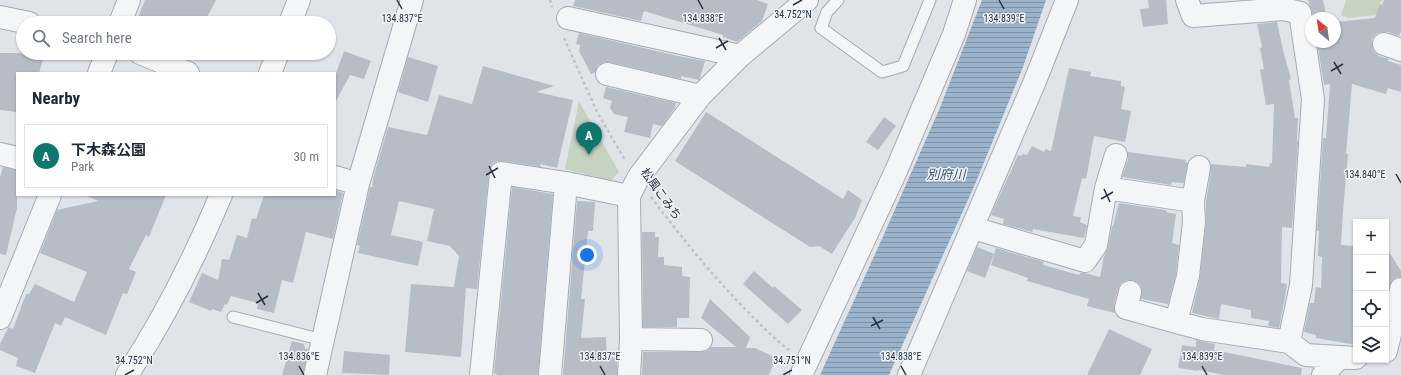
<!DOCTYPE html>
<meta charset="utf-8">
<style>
:root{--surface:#fff;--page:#f6f6f7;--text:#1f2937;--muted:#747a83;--line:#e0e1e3;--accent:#0f766e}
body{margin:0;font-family:"Roboto Condensed","Noto Sans JP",sans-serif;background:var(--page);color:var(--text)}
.controls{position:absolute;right:12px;bottom:12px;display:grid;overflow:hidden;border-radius:0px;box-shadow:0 1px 3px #0004}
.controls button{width:36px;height:36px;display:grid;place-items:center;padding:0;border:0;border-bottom:1px solid var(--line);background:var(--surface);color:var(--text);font:20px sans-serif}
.compass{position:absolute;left:1305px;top:12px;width:36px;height:36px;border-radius:50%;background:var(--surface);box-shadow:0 1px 3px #0004;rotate:331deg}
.you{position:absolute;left:587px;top:255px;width:14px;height:14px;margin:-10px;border:3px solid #fff;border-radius:50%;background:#1a73e8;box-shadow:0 0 0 6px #1a73e833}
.badge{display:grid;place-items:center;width:26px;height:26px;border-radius:50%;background:var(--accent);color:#fff;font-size:13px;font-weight:700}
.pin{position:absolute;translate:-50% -33px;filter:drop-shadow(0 1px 2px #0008)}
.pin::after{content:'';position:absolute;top:21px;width:14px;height:12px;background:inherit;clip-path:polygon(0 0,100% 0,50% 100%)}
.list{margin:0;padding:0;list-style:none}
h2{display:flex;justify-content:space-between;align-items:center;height:52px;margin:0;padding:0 16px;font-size:17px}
h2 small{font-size:13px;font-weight:400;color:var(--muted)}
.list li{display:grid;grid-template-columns:26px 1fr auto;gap:12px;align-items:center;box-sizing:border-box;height:64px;margin:0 8px 8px;padding:0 8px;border:1px solid var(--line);border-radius:0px}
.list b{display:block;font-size:15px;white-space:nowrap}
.list p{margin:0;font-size:13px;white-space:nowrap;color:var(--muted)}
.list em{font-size:13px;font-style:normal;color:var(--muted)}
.icon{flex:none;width:22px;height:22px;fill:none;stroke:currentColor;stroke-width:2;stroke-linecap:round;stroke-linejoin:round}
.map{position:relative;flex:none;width:1401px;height:375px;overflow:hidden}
.search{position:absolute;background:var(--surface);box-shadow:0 1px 3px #0004;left:16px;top:16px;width:320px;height:44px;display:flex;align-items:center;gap:10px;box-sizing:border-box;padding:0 14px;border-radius:22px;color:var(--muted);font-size:15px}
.panel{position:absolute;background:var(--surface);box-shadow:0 1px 3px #0004;left:16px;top:72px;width:320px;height:124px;border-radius:0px}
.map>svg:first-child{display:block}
.green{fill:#c6d3c1}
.water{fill:url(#water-rules)}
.building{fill:#b7bdc6}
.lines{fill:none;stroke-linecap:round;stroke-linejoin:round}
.service-casing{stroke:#a5abb3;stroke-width:13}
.minor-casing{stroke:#a5abb3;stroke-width:24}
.tertiary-casing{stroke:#a5abb3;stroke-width:24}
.path{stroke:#bec2c8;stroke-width:2.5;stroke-dasharray:3 3;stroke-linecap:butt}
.service{stroke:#f3f5f7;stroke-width:11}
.minor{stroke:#f3f5f7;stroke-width:22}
.tertiary{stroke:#f3f5f7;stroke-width:22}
.ticks{fill:none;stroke:#283241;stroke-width:1.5}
.labels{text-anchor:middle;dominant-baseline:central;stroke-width:3;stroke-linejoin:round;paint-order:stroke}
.street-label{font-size:12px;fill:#283241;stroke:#f0f3f7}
.water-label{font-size:13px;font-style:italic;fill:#325376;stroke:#f0f3f7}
.ticks-label{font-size:10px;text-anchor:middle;fill:#283241;stroke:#f0f3f7;stroke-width:3;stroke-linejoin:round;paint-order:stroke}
</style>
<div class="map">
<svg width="1401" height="375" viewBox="0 0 1401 375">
<defs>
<pattern id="water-rules" width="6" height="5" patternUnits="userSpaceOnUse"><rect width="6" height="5" fill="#9ab3ca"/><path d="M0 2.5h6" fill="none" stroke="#7e92a6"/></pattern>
</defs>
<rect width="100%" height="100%" fill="#e0e4e9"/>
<path class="green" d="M1346 0H1382L1376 15 1348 18 1341 15Z
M579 101 619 172 611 181 565 169Z"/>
<path class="water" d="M982 0H1046L1023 67 976 182 889 375H820L881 241 939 110Z"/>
<path class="building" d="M145 0H216L204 23H136Z
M575 0H757L768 4 762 21 737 42 723 37V35L644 11 641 21 573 6Z
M1148 0H1166L1168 24 1143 27 1140 9 1149 8Z
M1308 0H1323L1327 18H1313L1312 11Z
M1384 0H1401V31L1399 36 1388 32H1382L1376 34 1372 39V46L1374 52 1379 56 1389 59 1388 61 1401 65V92L1388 88 1386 94 1352 84 1346 154H1348L1343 211 1341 245 1356 246V345L1316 338V335L1304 332 1310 303H1314L1316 287 1321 288 1322 257 1318 256 1319 231H1317L1323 138H1326L1330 84 1324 85 1317 42H1335V22L1375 18 1380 4 1382 5Z
M1277 22 1283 50 1291 79 1289 80 1295 118H1298L1297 141H1298L1292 228 1282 227 1281 283 1287 284 1285 298 1279 328 1268 326 1269 321 1251 318V310L1221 304 1219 319 1192 313 1200 277 1206 223V202L1211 169V164L1246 167V164L1269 167 1270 163H1272L1274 104 1266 105 1260 70 1264 69 1260 48 1262 47 1257 24Z
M579 33 678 56 705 61 700 78 699 80 681 76V79L609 62H604L598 65 595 72 591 74 579 51 580 45 576 44Z
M344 51 371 61 364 79 350 75 335 103V76Z
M0 53H45L39 73H17V112L0 110Z
M408 57 438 66 428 102 398 92Z
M483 66 554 86 536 92 573 100 557 168 540 164 541 167 503 161H497L491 165 489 172 477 289 466 288 461 357 405 352 411 284 454 287 459 256 450 246 427 241 434 209 399 201 391 235 423 242 418 266 358 253 360 246 357 245 370 187H372L374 175 388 127 427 135 439 95 472 104Z
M1069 68 1091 72 1090 76 1121 81V86L1125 87 1121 109 1131 111 1125 142 1094 136 1086 179 1082 178 1073 216 1081 217 1080 222 1087 225 1084 238 1033 229 1032 232 1003 224 1004 219 991 215 1018 155 1021 156 1023 154 1027 155 1032 146 1044 152 1045 149 1051 151Z
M606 87 676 103 675 108 662 126 653 124 650 138 624 132 628 117 614 114 610 108 612 101 603 98Z
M706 112 843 199 848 190 862 200 855 218 832 254 819 246 810 247 675 161Z
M884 117 896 126 878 150 866 142Z
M1128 152 1186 160 1185 162 1188 163 1184 183 1172 182 1171 185 1122 177 1128 159Z
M3 167 17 170V208L6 255 0 254V177Z
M512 187 553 194 538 375H497L496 374 494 373Z
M335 190 343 193 333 239 306 232 293 283 282 280 274 313 257 309 258 303 231 296 227 305 225 304 221 312 212 309 211 311 189 302 202 273 218 280 222 259 229 260 237 235 247 238 252 218 256 219 264 195H335Z
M87 195H166L149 237 146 235 129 269 136 272 127 294 123 293 106 335 65 317 61 326 55 323 35 373 16 366 18 358 0 350V344L8 328 9 327 13 329 26 294H29L35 284 74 302 87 272 40 253 57 210 98 201 87 196Z
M577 201 595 202 593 231H588L581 299H585L581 338 606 337 607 357 617 358V375H563Z
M1119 203 1166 210V212L1176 214 1172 243 1179 245 1176 274 1168 304 1141 299 1142 289 1139 283 1133 280H1127L1121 283 1118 289 1114 305 1115 313 1087 306 1089 299 1027 281 1028 278 991 265 996 248 1044 262 1043 265 1079 275 1080 273H1085L1100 277 1104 256 1108 247 1112 226H1113Z
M642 232H655V237H659L658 257H664V265L682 267V276L690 277 689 318H677V327H643Z
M977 247 994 254 985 278 967 271Z
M1386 247 1401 271V277H1397L1392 281 1386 296Z
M754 271 773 288 774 286 802 310 788 324 743 284Z
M710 299 750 337 746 348H755L776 358 769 375H642L643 352H701L707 351 711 347H736L701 318Z
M1109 329 1152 349 1140 375H1087Z
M1196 340 1215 344 1214 350 1302 368 1301 375H1224L1199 370V371L1178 368 1182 345 1196 347Z
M292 341 304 344 305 349H308L303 375H282Z
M344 351 390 355 389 375 342 373Z"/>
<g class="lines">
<defs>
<path id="service" d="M838 0 827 12 821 28 882 72 903 66 930 0
M233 317 323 340"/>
<path id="minor" d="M1187 0 1193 16 1284 9 1300 13 1313 99 1301 285 1289 342
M0 17 29 23
M568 18 740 56
M120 23 129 0
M1384 44 1401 50
M140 53 188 73
M99 73 107 53
M607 74 700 96
M0 154 17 158
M1199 167 1193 201 1194 222 1188 276 1176 322 1202 329 1289 342 1306 355 1356 358
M335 177 358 184
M1106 188 1193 201
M973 228 1085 261 1096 245 1106 188 1116 155
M1130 292 1126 308 1176 322
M0 318 50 195
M631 339 701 340
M1386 351 1401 289
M315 375 358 184 412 0
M481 375 501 173 566 183
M550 375 566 183 629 196
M629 375 631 339 629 196 638 178 700 96 740 56 807 0
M801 375 896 171 954 34 965 0
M909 375 1035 81 1067 0
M1323 375 1340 357"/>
<path id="tertiary" d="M290 23 299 0
M270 73 278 53
M127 375C164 319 195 257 221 195"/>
</defs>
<use href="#service" class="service-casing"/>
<use href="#minor" class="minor-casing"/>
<use href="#tertiary" class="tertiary-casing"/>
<path class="path" d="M550 0 552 7
M564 38 597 112 625 160
M651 197C681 237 712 275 747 311 760 324 774 339 789 350"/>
<use href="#service" class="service"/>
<use href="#minor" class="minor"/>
<use href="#tertiary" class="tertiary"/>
</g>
<path class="ticks" d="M397 0 402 9M698 0 703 9M999 0 1004 9M793 5 802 0M719 38 726 50M716 48 728 41M1334 62 1341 74M1331 71 1343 64M489 166 495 178M1396 174 1401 183M486 175 498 168M1104 189 1110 202M1101 199 1113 192M258 293 265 305M256 303 268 296M873 317 880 329M871 326 883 320M299 366 304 375M600 366 605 375M901 366 906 375M1202 366 1207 375M125 375 134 370M783 375 792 370"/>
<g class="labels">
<g class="street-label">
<text transform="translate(661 194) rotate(54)">松風こみち</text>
</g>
<g class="water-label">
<text x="946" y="174">別府川</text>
</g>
</g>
<g class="ticks-label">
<text x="793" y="18">34.752°N</text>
<text x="402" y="22">134.837°E</text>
<text x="703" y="22">134.838°E</text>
<text x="1004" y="22">134.839°E</text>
<text x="1365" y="178">134.840°E</text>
<text x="299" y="360">134.836°E</text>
<text x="600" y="360">134.837°E</text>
<text x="901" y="360">134.838°E</text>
<text x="1202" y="360">134.839°E</text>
<text x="134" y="364">34.752°N</text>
<text x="792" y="364">34.751°N</text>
</g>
</svg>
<div class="controls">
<button>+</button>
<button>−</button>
<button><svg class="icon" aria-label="locate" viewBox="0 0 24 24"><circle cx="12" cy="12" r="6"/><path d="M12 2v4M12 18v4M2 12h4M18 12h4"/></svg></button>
<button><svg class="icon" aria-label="layers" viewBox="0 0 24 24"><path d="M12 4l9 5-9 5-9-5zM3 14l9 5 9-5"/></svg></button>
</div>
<svg class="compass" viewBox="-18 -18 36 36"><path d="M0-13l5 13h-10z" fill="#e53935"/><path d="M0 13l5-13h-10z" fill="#747a83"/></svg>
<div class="you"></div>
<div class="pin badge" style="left:589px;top:155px">A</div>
<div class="search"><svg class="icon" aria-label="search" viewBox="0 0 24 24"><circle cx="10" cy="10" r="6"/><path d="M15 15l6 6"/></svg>Search here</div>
<section class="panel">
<h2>Nearby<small></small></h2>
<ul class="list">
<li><span class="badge">A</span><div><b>下木森公園</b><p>Park</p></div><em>30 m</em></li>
</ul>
</section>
</div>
